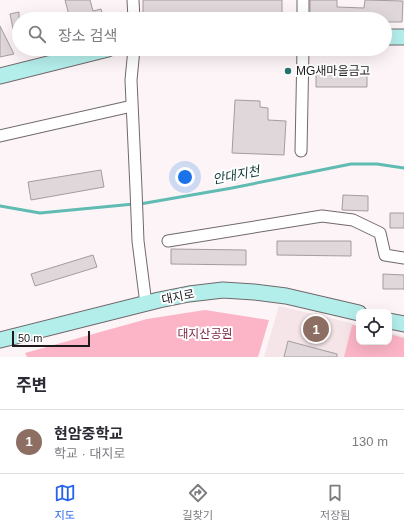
<!DOCTYPE html>
<html lang="ko">
<meta charset="utf-8">
<style>
:root{--surface:#fff;--page:#f7f7f7;--text:#2b2b33;--muted:#7c7c81;--line:#e1e1e2;--accent:#2563eb}
body{margin:0;font-family:Helvetica,"Noto Sans KR",sans-serif;background:var(--page);color:var(--text)}
.controls{position:absolute;right:12px;bottom:12px;display:grid;overflow:hidden;border-radius:8px;box-shadow:0 4px 16px #0002}
.controls button{width:36px;height:36px;display:grid;place-items:center;padding:0;border:0;border-bottom:1px solid var(--line);background:var(--surface);color:var(--text);font:20px sans-serif}
.scale{position:absolute;left:12px;bottom:10px;width:78px;box-sizing:border-box;padding-left:4px;border:2px solid #1d1a1b;border-top:0;font-size:11px;line-height:14px;white-space:nowrap;color:#1d1a1b;-webkit-text-stroke:3px #fff;paint-order:stroke}
.you{position:absolute;left:185px;top:177px;width:14px;height:14px;margin:-10px;border:3px solid #fff;border-radius:50%;background:#1a73e8;box-shadow:0 0 0 6px #1a73e833}
.badge{display:grid;place-items:center;width:26px;height:26px;border-radius:50%;background:var(--accent);color:#fff;font-size:13px;font-weight:700}
.pin{position:absolute;translate:-50% -50%;border:2px solid #fff;box-shadow:0 1px 4px #0006}
.list{margin:0;padding:0;list-style:none}
h2{display:flex;justify-content:space-between;align-items:center;height:52px;margin:0;padding:0 16px;font-size:17px}
h2 small{font-size:13px;font-weight:400;color:var(--muted)}
.list li{display:grid;grid-template-columns:26px 1fr auto;gap:12px;align-items:center;box-sizing:border-box;height:64px;padding:0 16px;border-top:1px solid var(--line)}
.list b{display:block;font-size:15px;white-space:nowrap}
.list p{margin:0;font-size:13px;white-space:nowrap;color:var(--muted)}
.list em{font-size:13px;font-style:normal;color:var(--muted)}
.icon{flex:none;width:22px;height:22px;fill:none;stroke:currentColor;stroke-width:2;stroke-linecap:round;stroke-linejoin:round}
.map{position:relative;flex:none;width:404px;height:357px;overflow:hidden}
.search{position:absolute;background:var(--surface);box-shadow:0 4px 16px #0002;left:12px;right:12px;top:12px;height:44px;display:flex;align-items:center;gap:10px;box-sizing:border-box;padding:0 14px;border-radius:22px;color:var(--muted);font-size:15px}
.sheet{height:116px;background:var(--surface)}
nav{display:flex;justify-content:space-around;align-items:center;box-sizing:border-box;height:56px;border-top:1px solid var(--line);background:var(--surface);font-size:11px;color:var(--muted)}
nav a{display:grid;justify-items:center;gap:2px}
nav .on{color:var(--accent)}
.map>svg:first-child{display:block}
.built{fill:#f5e5e8}
.green{fill:#fcb5c6}
.lines{fill:none;stroke-linecap:round;stroke-linejoin:round}
.stream{stroke:#60bbb2;stroke-width:3}
.building{fill:#dfd7d9;stroke:#a49c9e}
.street-casing{stroke:#70696b;stroke-width:13}
.secondary-casing{stroke:#70696b;stroke-width:17}
.street{stroke:#fff;stroke-width:11}
.secondary{stroke:#b4eeeb;stroke-width:15}
.poi-dot{fill:#29726c;stroke:#fff;stroke-width:1.5}
.labels{text-anchor:middle;dominant-baseline:central;stroke-width:4;stroke-linejoin:round;paint-order:stroke}
.poi-label{font-size:12px;fill:#1d1a1b;stroke:#fff;text-anchor:start}
.street-label{font-size:12px;fill:#1d1a1b;stroke:#fff}
.park-label{font-size:12px;fill:#7d2945;stroke:#fff}
.water-label{font-size:13px;font-style:italic;fill:#103c38;stroke:#fff}
</style>
<div class="map">
<svg width="404" height="357" viewBox="0 0 404 357">
<rect width="100%" height="100%" fill="#fcf4f6"/>
<path class="built" d="M279 306 359 325V342H389V332L404 336V357H264Z"/>
<path class="green" d="M205 310 269 320 258 357H27L25 353 147 319Z
M352 325 359 326V342H389V334L404 338V357H344Z"/>
<g class="lines">
<path class="stream" d="M140 204 232 188 351 164H377L404 168
M0 206 40 213 134 204"/>
</g>
<path class="building" d="M65 0H90L93 11 101 9 104 19H70Z
M143 0H282V19L245 18V17L143 16Z
M310 0H337V7L364 8 365 0 403 1 402 22H385V19H310Z
M19 12V38H15L10 14Z
M0 26 14 54 0 57Z
M316 68H367V87H316Z
M235 100 260 101V107L268 108V120L286 121 284 155 232 153Z
M101 170 104 187 31 200 28 182Z
M343 195 368 196V211L342 210Z
M390 213H404V228H390Z
M277 241H351V256L277 255Z
M171 249 246 250V265L171 264Z
M93 255 97 267 35 286 31 274Z
M383 274 404 275V289H383Z
M288 341 337 354V357H284Z"/>
<g class="lines">
<defs>
<path id="street" d="M133 0 134 19
M303 0V19
M134 49 131 80 136 189 138 241 146 304
M0 136 132 106
M301 151 303 49
M168 241 322 216 353 220 380 233 385 255 404 258"/>
<path id="secondary" d="M385 37H404
M0 76 108 49
M389 321 404 324
M0 340 159 300 189 294 223 290 254 292 286 296 359 313"/>
</defs>
<use href="#street" class="street-casing"/>
<use href="#secondary" class="secondary-casing"/>
<use href="#street" class="street"/>
<use href="#secondary" class="secondary"/>
</g>
<circle class="poi-dot" cx="288" cy="71" r="4"/>
<g class="labels">
<g class="poi-label">
<text x="296" y="71">MG새마을금고</text>
</g>
<g class="street-label">
<text transform="translate(178 297) rotate(-11)">대지로</text>
</g>
<g class="park-label">
<text x="205" y="334">대지산공원</text>
</g>
<g class="water-label">
<text transform="translate(236 175) rotate(-11)">안대지천</text>
</g>
</g>
</svg>
<div class="controls">
<button><svg class="icon" aria-label="locate" viewBox="0 0 24 24"><circle cx="12" cy="12" r="6"/><path d="M12 2v4M12 18v4M2 12h4M18 12h4"/></svg></button>
</div>
<div class="scale">50 m</div>
<div class="you"></div>
<div class="pin badge" style="left:316px;top:329px;background:#8d6e63">1</div>
<div class="search"><svg class="icon" aria-label="search" viewBox="0 0 24 24"><circle cx="10" cy="10" r="6"/><path d="M15 15l6 6"/></svg>장소 검색</div>
</div>
<section class="sheet">
<h2>주변<small></small></h2>
<ul class="list">
<li><span class="badge" style="background:#8d6e63">1</span><div><b>현암중학교</b><p>학교 · 대지로</p></div><em>130 m</em></li>
</ul>
</section>
<nav>
<a class="on"><svg class="icon" aria-label="map" viewBox="0 0 24 24"><path d="M3 6l6-2 6 2 6-2v14l-6 2-6-2-6 2zM9 4v14M15 6v14"/></svg>지도</a>
<a><svg class="icon" aria-label="directions" viewBox="0 0 24 24"><path d="M12 3l9 9-9 9-9-9zM9 14v-3h6M13 9l2 2-2 2"/></svg>길찾기</a>
<a><svg class="icon" aria-label="saved" viewBox="0 0 24 24"><path d="M7 4h10v16l-5-4-5 4z"/></svg>저장됨</a>
</nav>
